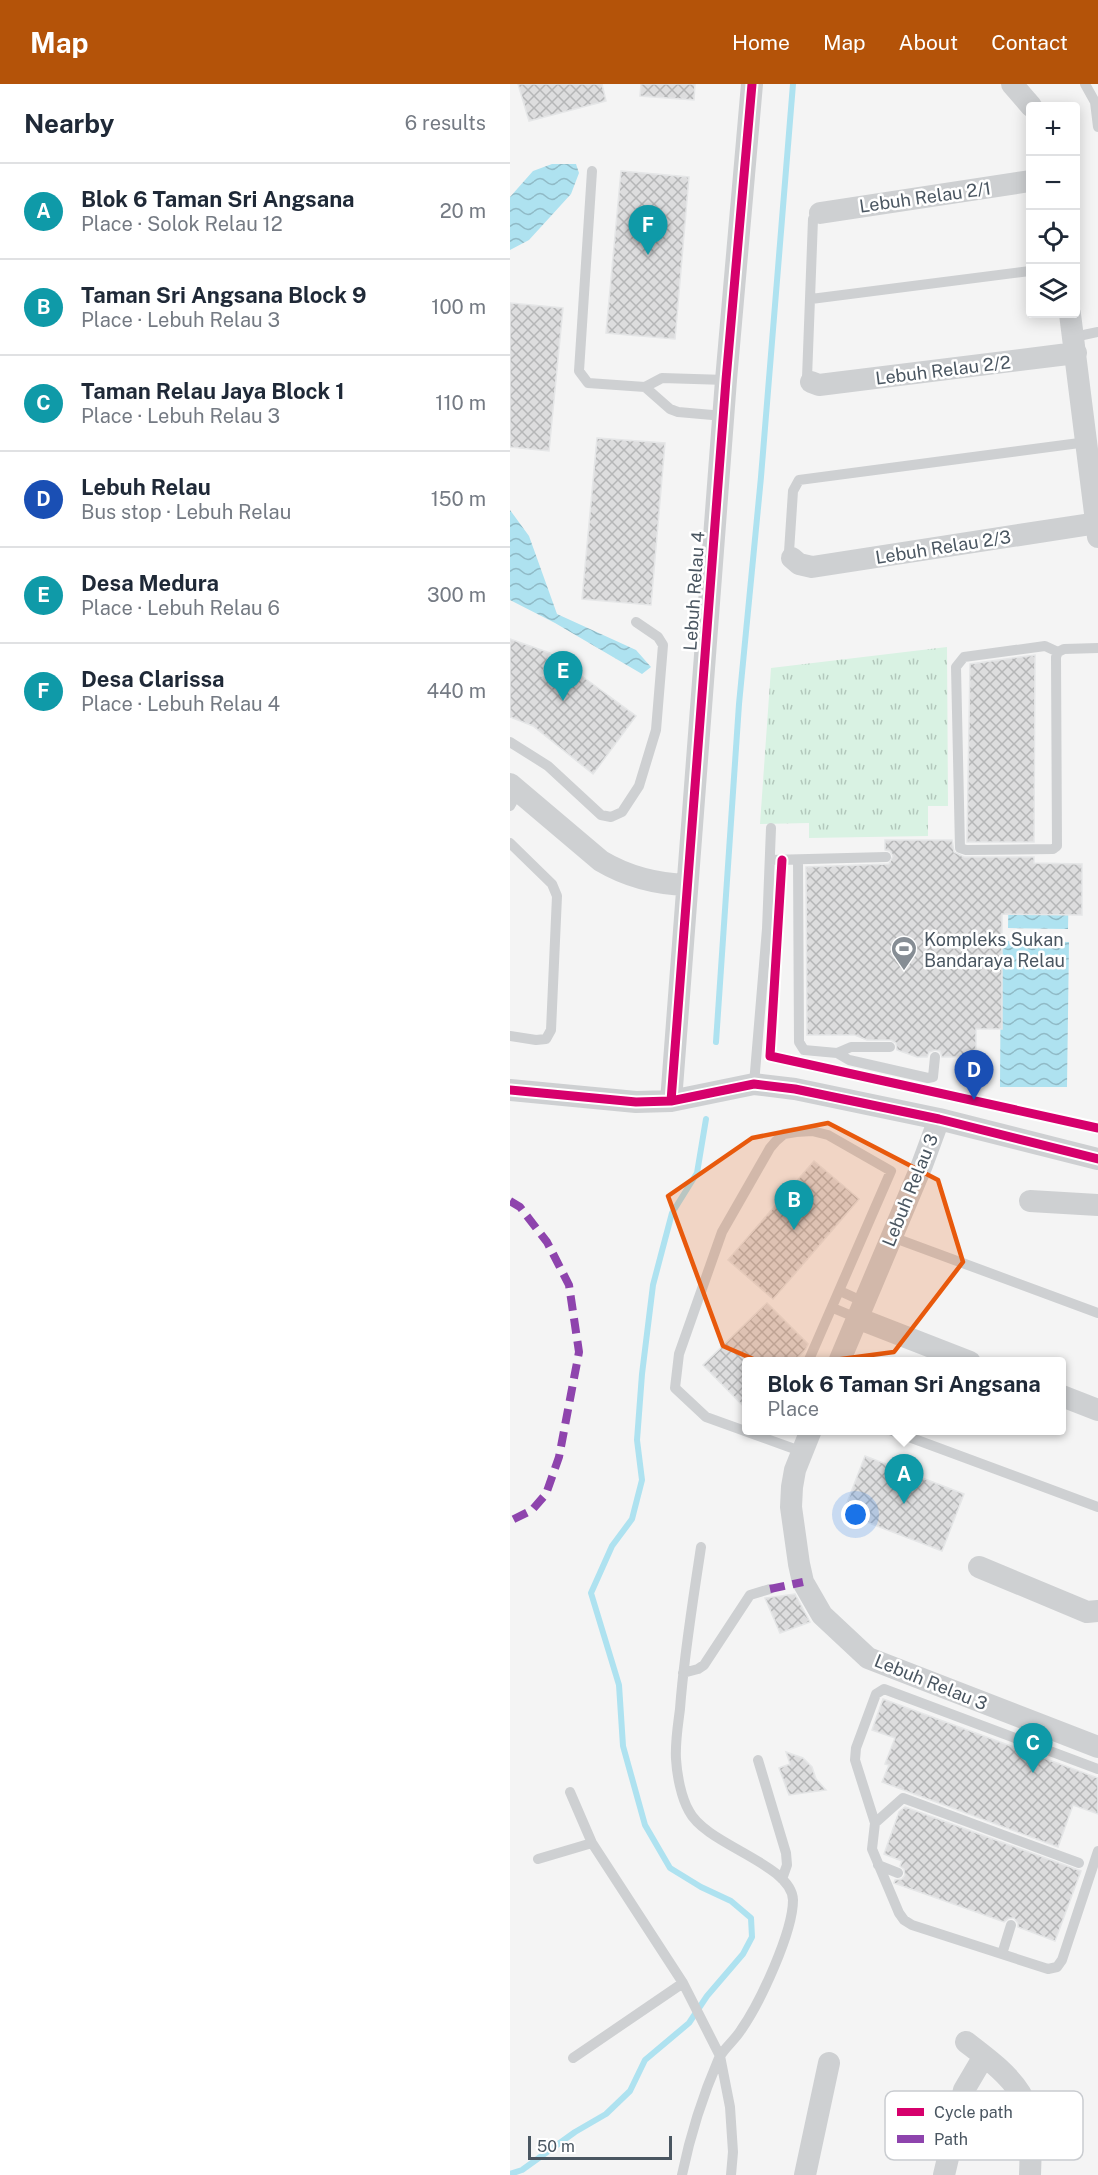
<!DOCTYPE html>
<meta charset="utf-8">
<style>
:root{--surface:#fff;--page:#f2f2f3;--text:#1f2937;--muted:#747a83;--line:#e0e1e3;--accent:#b45309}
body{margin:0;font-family:"Public Sans",sans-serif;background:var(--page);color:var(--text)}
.controls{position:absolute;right:18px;top:18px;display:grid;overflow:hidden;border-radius:6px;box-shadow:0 3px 15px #0003}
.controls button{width:54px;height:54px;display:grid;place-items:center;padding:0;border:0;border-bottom:2px solid var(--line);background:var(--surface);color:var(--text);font:30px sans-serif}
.scale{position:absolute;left:18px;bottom:15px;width:144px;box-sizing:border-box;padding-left:6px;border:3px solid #4a5661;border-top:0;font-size:16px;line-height:21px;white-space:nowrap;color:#4a5661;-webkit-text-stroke:4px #fff;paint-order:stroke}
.you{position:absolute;left:346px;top:1431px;width:21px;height:21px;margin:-15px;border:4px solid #fff;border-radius:50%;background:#1a73e8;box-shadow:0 0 0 9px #1a73e833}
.badge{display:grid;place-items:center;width:39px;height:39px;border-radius:50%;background:var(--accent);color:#fff;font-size:20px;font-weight:700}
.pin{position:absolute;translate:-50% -50px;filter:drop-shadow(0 2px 3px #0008)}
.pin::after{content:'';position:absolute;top:32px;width:21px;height:18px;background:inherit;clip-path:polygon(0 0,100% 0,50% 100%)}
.popup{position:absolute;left:232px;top:1273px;width:324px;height:78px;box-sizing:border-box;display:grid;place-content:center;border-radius:6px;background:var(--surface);filter:drop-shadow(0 2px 4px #0005);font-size:20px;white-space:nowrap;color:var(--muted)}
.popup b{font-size:22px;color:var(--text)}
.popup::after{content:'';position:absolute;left:50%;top:100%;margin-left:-12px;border:12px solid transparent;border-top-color:var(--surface)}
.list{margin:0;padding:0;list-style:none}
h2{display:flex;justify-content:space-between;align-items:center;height:78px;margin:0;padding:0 24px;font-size:26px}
h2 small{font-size:20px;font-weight:400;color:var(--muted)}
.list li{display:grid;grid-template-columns:39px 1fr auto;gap:18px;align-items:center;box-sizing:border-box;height:96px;padding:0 24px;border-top:2px solid var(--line)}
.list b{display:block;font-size:22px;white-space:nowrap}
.list p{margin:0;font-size:20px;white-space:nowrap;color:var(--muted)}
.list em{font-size:20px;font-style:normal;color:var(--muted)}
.icon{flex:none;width:33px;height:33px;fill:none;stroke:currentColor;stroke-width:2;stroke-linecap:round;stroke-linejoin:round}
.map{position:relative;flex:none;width:588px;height:2091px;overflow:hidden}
header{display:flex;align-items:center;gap:36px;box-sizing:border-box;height:84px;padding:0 30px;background:var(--accent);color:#fff}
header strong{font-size:28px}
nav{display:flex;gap:33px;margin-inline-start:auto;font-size:21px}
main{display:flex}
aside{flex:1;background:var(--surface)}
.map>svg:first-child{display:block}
.grass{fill:url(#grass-tufts)}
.water{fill:url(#water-waves)}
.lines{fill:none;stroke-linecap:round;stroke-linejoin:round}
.stream{stroke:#aee2f0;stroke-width:6}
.building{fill:url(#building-cross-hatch);stroke:#e5e6e7;stroke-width:1.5}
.service{stroke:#ced0d2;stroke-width:10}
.minor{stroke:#ced0d2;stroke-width:22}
.quiet{stroke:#8e44ad;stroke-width:8;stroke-dasharray:15 8;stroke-linecap:butt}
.cycleway-casing{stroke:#fff;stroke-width:13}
.cycleway{stroke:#d6006c;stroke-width:9}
.marked{fill:#e8590c;fill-opacity:0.2;stroke:#e8590c;stroke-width:4.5;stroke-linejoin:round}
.labels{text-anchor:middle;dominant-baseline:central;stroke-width:5;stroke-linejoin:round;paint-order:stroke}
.street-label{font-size:18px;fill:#4a5661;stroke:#fff}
.poi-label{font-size:18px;fill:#4a5661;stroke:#fff;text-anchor:start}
.key{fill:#fff;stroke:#c9ccd0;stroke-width:1.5}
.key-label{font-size:16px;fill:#4a5661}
</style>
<header>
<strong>Map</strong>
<nav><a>Home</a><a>Map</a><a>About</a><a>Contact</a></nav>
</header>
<main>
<aside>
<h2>Nearby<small>6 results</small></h2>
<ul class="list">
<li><span class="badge" style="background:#0f9aa8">A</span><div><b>Blok 6 Taman Sri Angsana</b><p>Place · Solok Relau 12</p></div><em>20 m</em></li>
<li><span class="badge" style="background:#0f9aa8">B</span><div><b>Taman Sri Angsana Block 9</b><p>Place · Lebuh Relau 3</p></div><em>100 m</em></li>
<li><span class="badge" style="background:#0f9aa8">C</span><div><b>Taman Relau Jaya Block 1</b><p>Place · Lebuh Relau 3</p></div><em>110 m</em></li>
<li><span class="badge" style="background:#1a4fb4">D</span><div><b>Lebuh Relau</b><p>Bus stop · Lebuh Relau</p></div><em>150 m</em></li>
<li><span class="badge" style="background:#0f9aa8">E</span><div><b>Desa Medura</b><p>Place · Lebuh Relau 6</p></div><em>300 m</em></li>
<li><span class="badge" style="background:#0f9aa8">F</span><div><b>Desa Clarissa</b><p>Place · Lebuh Relau 4</p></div><em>440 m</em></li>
</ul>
</aside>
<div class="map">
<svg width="588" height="2091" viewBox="0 0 588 2091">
<defs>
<pattern id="grass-tufts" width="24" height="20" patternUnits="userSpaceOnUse" patternTransform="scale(1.5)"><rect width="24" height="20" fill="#d9f2e3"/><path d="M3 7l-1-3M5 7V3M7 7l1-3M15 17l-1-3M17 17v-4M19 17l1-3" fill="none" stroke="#b2c7bb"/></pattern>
<pattern id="water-waves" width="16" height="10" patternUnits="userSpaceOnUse" patternTransform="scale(1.5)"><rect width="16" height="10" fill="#aee2f0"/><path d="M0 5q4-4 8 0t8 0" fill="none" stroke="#90bac6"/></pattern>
<pattern id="building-cross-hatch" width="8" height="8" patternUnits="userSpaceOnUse" patternTransform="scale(1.5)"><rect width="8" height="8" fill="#ddddde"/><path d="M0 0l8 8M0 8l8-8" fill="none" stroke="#b5b6b7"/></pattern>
</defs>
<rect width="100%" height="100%" fill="#f4f4f4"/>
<path class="grass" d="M437 563 438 722H418V752L299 754V739L250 740 261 584Z"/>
<path class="water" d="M42 80H66L69 89 61 110 19 156 0 166V113L23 87Z
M0 426 19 452 47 530 126 566 141 583 132 590 45 539 0 516Z
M499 791 559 792 558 845 498 844Z
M491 857 559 858 557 1003H490Z"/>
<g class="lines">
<path class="stream" d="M206 958 229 620 251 393 283 0
M0 2090 12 2086 65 2048 96 2030 120 2007 135 1976 179 1939 197 1912 233 1870 242 1853 241 1834 221 1817 191 1803 160 1784 135 1741 113 1662 109 1601 81 1509 102 1462 122 1435 132 1396 127 1356 132 1290 143 1201 162 1129 187 1089 196 1035"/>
</g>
<path class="building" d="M8 0H92L96 17 19 37Z
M131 0H185L184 16 130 12Z
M111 87 179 93 165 255 96 249Z
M0 219 53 224 39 367 0 363Z
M87 354 155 359 141 521 72 515Z
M0 555 40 569 31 592 58 606 69 590 126 632 83 690 23 642 0 633Z
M525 571 524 758H457L460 580Z
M375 756H442L444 768 454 773H524V779L572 780V831L492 830V945H466V973H432L430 967 425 966 419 968 417 973H407L387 966 386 959 381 956H357L345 951H297L296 783 379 780 383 772 380 767 375 766Z
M304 1077 349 1115 263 1215 218 1176Z
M257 1219 298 1260 295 1266 283 1278H237V1326L193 1281Z
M355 1372 454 1410 432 1467 333 1429Z
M285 1510 300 1538 270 1549 255 1514Z
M373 1615 588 1694V1730L563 1721 548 1763 372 1698 379 1681 375 1680 385 1654 362 1646Z
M276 1668 293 1674 302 1683 306 1695 316 1706 279 1711 269 1684 280 1680Z
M395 1723 571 1787 545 1857 508 1843V1839L504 1834H499L494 1838 384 1799 385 1796 392 1795 395 1791 394 1785 390 1782 392 1777 374 1770 389 1728Z"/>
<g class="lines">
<path class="service" d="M575 0 585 18 588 43
M82 87 69 287 78 299 135 303 160 325 168 328 214 332
M301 215 520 187
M564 253 588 248
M301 298 297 294 303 135 310 129
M135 303 152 294 216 296
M282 474 279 468 283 407 289 396 577 358
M548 568 546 573 547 762 543 765 456 766 450 764 446 583 454 573 535 562 548 568 554 565 588 564
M0 658 38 682 91 731 101 733 112 728 129 702 146 646 153 561 148 553 126 538
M0 722 9 706
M0 759 42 800 47 812 41 946 36 955 26 956 0 952
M260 776 376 773
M288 776 289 958 294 966 327 969 339 976 418 994 423 993 425 973
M327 969 341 963H380
M244 1000 257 845 261 744
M382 1153 588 1229
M330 1207 354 1218
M323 1224 347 1234
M380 1346 588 1423
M293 1368 196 1333 165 1304 169 1270 212 1148 260 1064 266 1057 274 1050 286 1048 302 1047 318 1051 381 1087 298 1278
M173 1589 188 1585 194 1581 240 1511 260 1505
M248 1676 276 1769 277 1781 272 1795
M588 1685 374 1605 366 1610 346 1664 345 1676 365 1739 362 1765 389 1829 394 1836 402 1841 538 1885 547 1883 552 1876 588 1767
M60 1708 82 1759 173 1899 210 1972 220 2023 223 2068 221 2091
M365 1739 393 1714 569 1779
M28 1775 82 1759
M368 1781 388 1789
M492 1870 501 1841
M63 1974 173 1899
M172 2091C180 2052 193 2011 209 1974 214 1964 225 1956 231 1946 250 1919 283 1848 283 1816 282 1780 196 1761 179 1727 171 1713 167 1691 166 1675 165 1658 168 1641 170 1625 174 1570 183 1517 191 1463"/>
<path class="minor" d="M502 0 521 22
M310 129 520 97
M560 230 588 453
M301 298 309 301 566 269
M282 474 289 480 302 483 587 439
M0 700 91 777C118 793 146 800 177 801
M0 1006 126 1018 161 1017 244 1000 285 1005 429 1035 588 1075
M161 1017 216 296 242 0
M520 1117 588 1121
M347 1234 460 1278
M329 1278 412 1081 429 1035
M552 1312 588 1326
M301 1346 285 1386 282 1403 281 1423 289 1480 293 1498 312 1531 358 1574 588 1663
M469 1483 577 1528 588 1527
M456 1958C474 1972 498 1989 510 2009 522 2029 521 2068 520 2091
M295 2091 319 1979
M434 2091 454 2006 474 1972"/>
<path class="quiet" d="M0 1117 10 1123 37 1158 59 1201 69 1268 49 1373 36 1410 22 1426 0 1437
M260 1505 293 1498"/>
<defs>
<path id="cycleway" d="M272 776 260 972 588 1044
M0 1006 126 1018 161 1017 244 1000 285 1005 429 1035 588 1075
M161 1017 216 296 242 0"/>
</defs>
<use href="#cycleway" class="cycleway-casing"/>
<use href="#cycleway" class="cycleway"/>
</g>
<path class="marked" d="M318 1039 428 1096 453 1178 384 1268 264 1284 213 1262 158 1112 242 1054Z"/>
<defs>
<symbol id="stadium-pin" viewBox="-11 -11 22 30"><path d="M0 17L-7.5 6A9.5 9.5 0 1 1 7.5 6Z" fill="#868d94" stroke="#fff"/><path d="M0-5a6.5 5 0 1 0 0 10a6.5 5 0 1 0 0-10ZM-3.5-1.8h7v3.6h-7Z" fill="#fff"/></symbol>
</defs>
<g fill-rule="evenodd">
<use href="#stadium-pin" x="379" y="850" width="30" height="40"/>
</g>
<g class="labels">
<g class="street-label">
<text transform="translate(415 113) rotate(-8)">Lebuh Relau 2/1</text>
<text transform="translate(433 286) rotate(-7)">Lebuh Relau 2/2</text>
<text transform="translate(433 463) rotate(-9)">Lebuh Relau 2/3</text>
<text transform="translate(184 507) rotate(-86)">Lebuh Relau 4</text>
<text transform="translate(400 1106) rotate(-68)">Lebuh Relau 3</text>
<text transform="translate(421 1598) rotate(22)">Lebuh Relau 3</text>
</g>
<g class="poi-label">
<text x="414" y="855">Kompleks Sukan<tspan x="414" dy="21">Bandaraya Relau</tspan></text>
</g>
</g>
<rect x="375" y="2007" width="198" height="69" rx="9" class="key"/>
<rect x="387" y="2024" width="27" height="8" fill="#d6006c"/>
<rect x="387" y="2051" width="27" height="8" fill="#8e44ad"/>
<g class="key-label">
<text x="424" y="2034">Cycle path</text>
<text x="424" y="2061">Path</text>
</g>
</svg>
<div class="controls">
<button>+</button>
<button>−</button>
<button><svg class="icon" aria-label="locate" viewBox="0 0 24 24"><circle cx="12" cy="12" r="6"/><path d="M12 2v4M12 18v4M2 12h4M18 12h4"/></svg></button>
<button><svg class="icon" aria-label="layers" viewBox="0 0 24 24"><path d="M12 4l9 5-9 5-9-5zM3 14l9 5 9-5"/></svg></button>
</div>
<div class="scale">50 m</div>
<div class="you"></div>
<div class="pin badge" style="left:394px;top:1420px;background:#0f9aa8">A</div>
<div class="popup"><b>Blok 6 Taman Sri Angsana</b>Place</div>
<div class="pin badge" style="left:284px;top:1146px;background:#0f9aa8">B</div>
<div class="pin badge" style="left:523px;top:1689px;background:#0f9aa8">C</div>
<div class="pin badge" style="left:464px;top:1016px;background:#1a4fb4">D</div>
<div class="pin badge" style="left:53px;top:617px;background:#0f9aa8">E</div>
<div class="pin badge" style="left:138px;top:171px;background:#0f9aa8">F</div>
</div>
</main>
